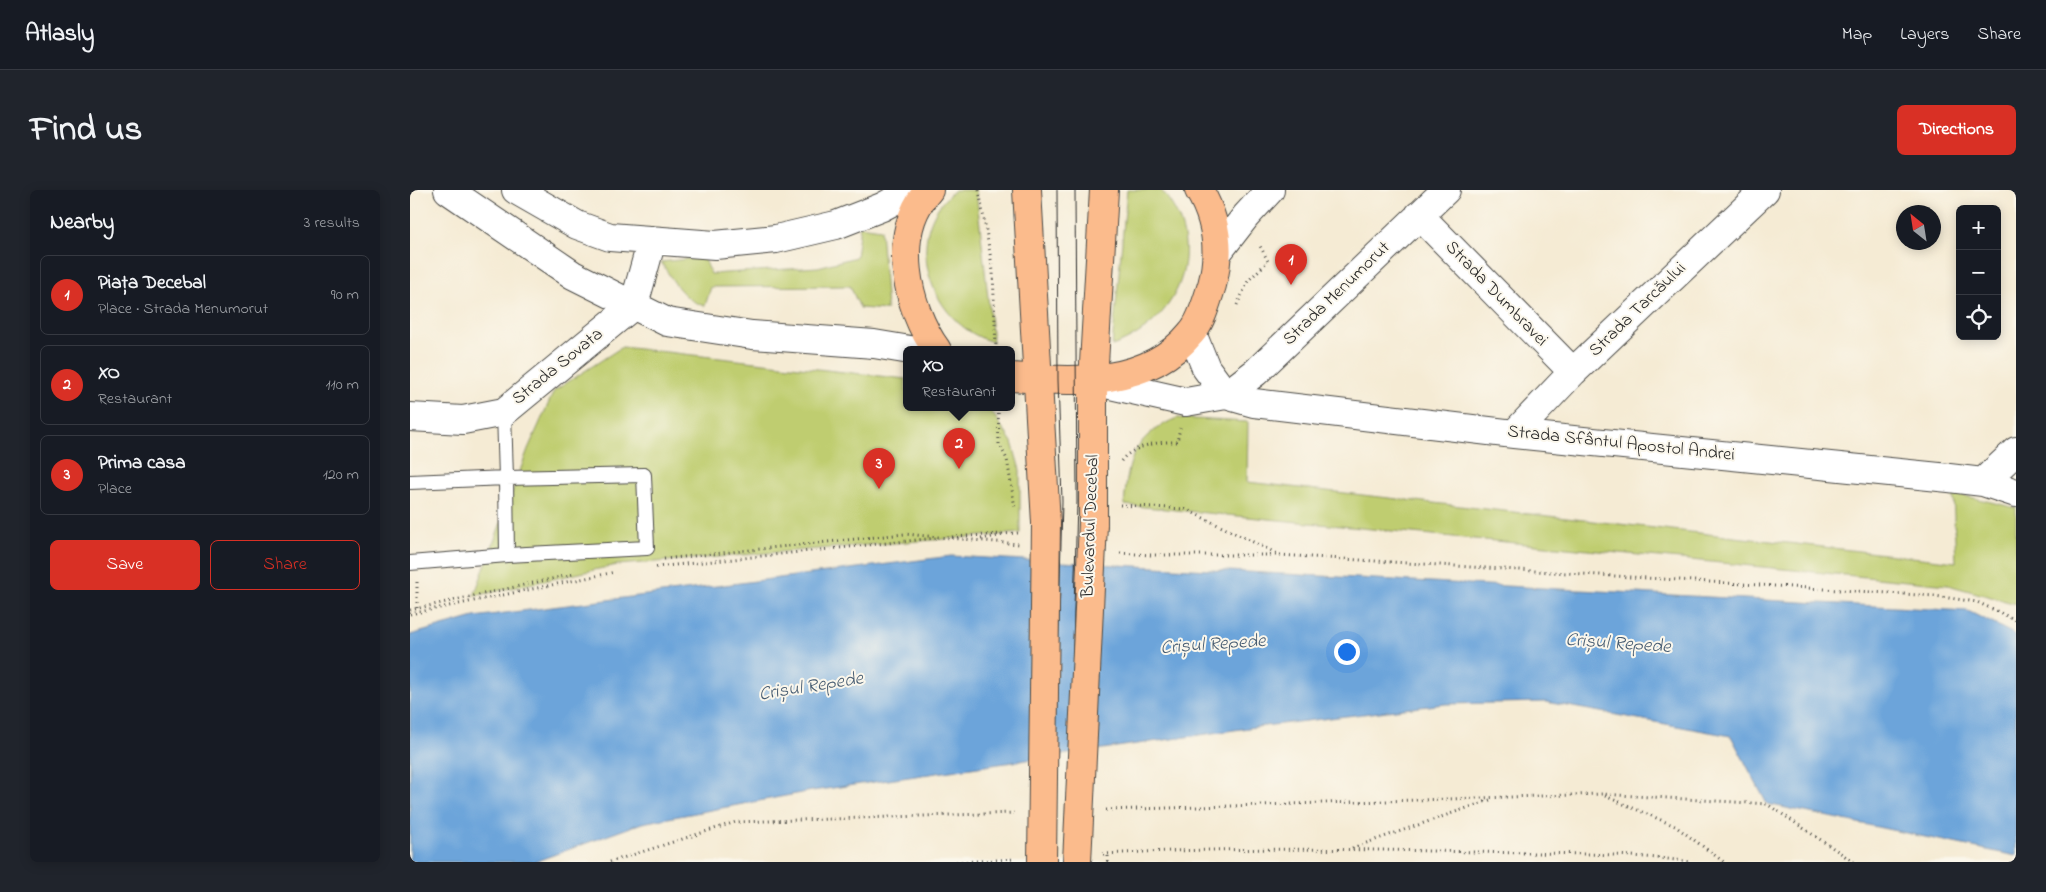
<!DOCTYPE html>
<meta charset="utf-8">
<style>
:root{--surface:#171b24;--page:#20242c;--text:#f1f3f6;--muted:#9ea1a6;--line:#363941;--accent:#d93025}
body{margin:0;font-family:"Indie Flower",sans-serif;background:var(--page);color:var(--text)}
.controls{position:absolute;right:15px;top:15px;display:grid;overflow:hidden;border-radius:8px;box-shadow:0 2px 12px #0003}
.controls button{width:45px;height:45px;display:grid;place-items:center;padding:0;border:0;border-bottom:1px solid var(--line);background:var(--surface);color:var(--text);font:25px sans-serif}
.compass{position:absolute;left:1486px;top:15px;width:45px;height:45px;border-radius:50%;background:var(--surface);box-shadow:0 2px 12px #0003;rotate:330deg}
.you{position:absolute;left:936px;top:461px;width:18px;height:18px;margin:-12px;border:4px solid #fff;border-radius:50%;background:#1a73e8;box-shadow:0 0 0 8px #1a73e833}
.badge{display:grid;place-items:center;width:32px;height:32px;border-radius:50%;background:var(--accent);color:#fff;font-size:16px;font-weight:700}
.pin{position:absolute;translate:-50% -41px;filter:drop-shadow(0 1px 2px #0008)}
.pin::after{content:'';position:absolute;top:26px;width:18px;height:15px;background:inherit;clip-path:polygon(0 0,100% 0,50% 100%)}
.popup{position:absolute;left:493px;top:156px;width:112px;height:65px;box-sizing:border-box;display:grid;place-content:center;border-radius:8px;background:var(--surface);filter:drop-shadow(0 1px 4px #0005);font-size:16px;white-space:nowrap;color:var(--muted)}
.popup b{font-size:19px;color:var(--text)}
.popup::after{content:'';position:absolute;left:50%;top:100%;margin-left:-10px;border:10px solid transparent;border-top-color:var(--surface)}
.list{margin:0;padding:0;list-style:none}
h2{display:flex;justify-content:space-between;align-items:center;height:65px;margin:0;padding:0 20px;font-size:21px}
h2 small{font-size:16px;font-weight:400;color:var(--muted)}
.list li{display:grid;grid-template-columns:32px 1fr auto;gap:15px;align-items:center;box-sizing:border-box;height:80px;margin:0 10px 10px;padding:0 10px;border:1px solid var(--line);border-radius:8px}
.list b{display:block;font-size:19px;white-space:nowrap}
.list p{margin:0;font-size:16px;white-space:nowrap;color:var(--muted)}
.list em{font-size:16px;font-style:normal;color:var(--muted)}
.actions{display:flex;gap:10px;padding:15px 20px}
.actions a{flex:1;padding:11px 0;border:1px solid var(--accent);border-radius:8px;text-align:center;font-size:18px;color:var(--accent)}
.actions .main{background:var(--accent);color:#fff}
.icon{flex:none;width:28px;height:28px;fill:none;stroke:currentColor;stroke-width:2;stroke-linecap:round;stroke-linejoin:round}
.map{position:relative;flex:none;width:1606px;height:672px;overflow:hidden;border-radius:8px}
header{display:flex;align-items:center;gap:30px;box-sizing:border-box;height:70px;padding:0 25px;background:var(--surface);border-bottom:1px solid var(--line)}
header strong{font-size:24px}
nav{display:flex;gap:28px;margin-inline-start:auto;font-size:18px}
.intro{display:flex;align-items:center;justify-content:space-between;box-sizing:border-box;height:120px;padding:0 30px}
h1{margin:0;font-size:35px}
.button{padding:12px 22px;border-radius:8px;background:var(--accent);color:#fff;font-size:18px;font-weight:700}
main{display:flex;gap:30px;padding:0 30px}
aside{flex:1;background:var(--surface);border-radius:8px;box-shadow:0 2px 12px #0003}
.map>svg:first-child{display:block}
.green{fill:#bfcd70;stroke:#757c4e}
.water{fill:#6ca4da;stroke:#4c6882}
.lines{fill:none;stroke-linecap:round;stroke-linejoin:round}
.lane-casing{stroke:#494844;stroke-width:16}
.street-casing{stroke:#494844;stroke-width:30}
.primary-casing{stroke:#494844;stroke-width:30}
.path{stroke:#494844;stroke-width:3;stroke-dasharray:1 4;stroke-linecap:butt}
.lane{stroke:#fff;stroke-width:14}
.street{stroke:#fff;stroke-width:28}
.primary{stroke:#fbbb8c;stroke-width:28}
.tram{stroke:#2b2b2b;stroke-width:1}
.primary-bridge-casing{stroke:#494844;stroke-width:30;stroke-linecap:butt}
.primary-bridge{stroke:#fbbb8c;stroke-width:28}
.labels{text-anchor:middle;dominant-baseline:central;stroke-width:4;stroke-linejoin:round;paint-order:stroke}
.street-label{font-size:18px;fill:#2b2b2b;stroke:#fbf7ec}
.water-label{font-size:19px;font-style:italic;fill:#455b71;stroke:#fbf7ec}
</style>
<header>
<strong>Atlasly</strong>
<nav><a>Map</a><a>Layers</a><a>Share</a></nav>
</header>
<div class="intro"><h1>Find us</h1><a class="button">Directions</a></div>
<main>
<aside>
<h2>Nearby<small>3 results</small></h2>
<ul class="list">
<li><span class="badge">1</span><div><b>Piața Decebal</b><p>Place · Strada Menumorut</p></div><em>90 m</em></li>
<li><span class="badge">2</span><div><b>XO</b><p>Restaurant</p></div><em>110 m</em></li>
<li><span class="badge">3</span><div><b>Prima casa</b><p>Place</p></div><em>120 m</em></li>
</ul>
<div class="actions"><a class="main">Save</a><a>Share</a></div>
</aside>
<div class="map">
<svg width="1606" height="672" viewBox="0 0 1606 672">
<rect width="100%" height="100%" fill="#fbf7ec"/>
<filter id="ink" filterUnits="userSpaceOnUse"><feTurbulence type="fractalNoise" baseFrequency=".02" numOctaves="2"/><feDisplacementMap in="SourceGraphic" scale="10" xChannelSelector="R" yChannelSelector="G"/><feConvolveMatrix kernelMatrix="1 2 1 2 8 2 1 2 1" color-interpolation-filters="sRGB"/></filter>
<filter id="wash" filterUnits="userSpaceOnUse"><feTurbulence type="fractalNoise" baseFrequency=".0096" numOctaves="4" result="noise"/><feDisplacementMap in="SourceGraphic" scale="20" xChannelSelector="R" yChannelSelector="G"/><feGaussianBlur stdDeviation="1.12" result="paint"/><feColorMatrix in="noise" values="0 0 0 0 0 0 0 0 0 0 0 0 0 0 0 0 0 1.4 0 .05"/><feComposite in="paint" operator="in"/></filter>
<g filter="url(#wash)">
<rect width="100%" height="100%" fill="#f5ebd4"/>
<path class="green" d="M545 0H566L583 152C520 135 489 43 545 0Z
M717 0H751C801 57 769 133 702 156Z
M450 36 471 39 477 120 450 118 440 96 301 97 295 116C272 110 263 90 251 72L294 67 301 84 408 77 446 67Z
M212 157 496 189V218H579L602 252 610 280V343L207 375 64 406 118 259 144 201Z
M767 228 838 232 837 292 1546 372 1543 303 1606 318V414L1538 395 714 315C718 270 722 247 767 228Z"/>
<path class="water" d="M541 366 1558 421 1606 445V666L1357 614 1321 546 1136 512 1035 514 838 538 402 601 232 633 124 672H0V445L64 427Z"/>
</g>
<g filter="url(#ink)">
<g class="lines">
<defs>
<path id="lane" d="M234 285 237 358 97 365 96 288Z
M0 292 96 288 94 222
M0 373 97 365"/>
<path id="street" d="M38 0 163 85 257 132 342 145 464 154 500 160
M106 0 167 35 200 47 305 55 366 49 426 35 472 17 504 0
M1009 25 1163 182
M808 62 836 26 860 0
M782 143 796 178 816 205
M683 191 776 212 816 205 844 213 1104 244 1539 288 1573 292 1606 303
M816 205 846 182 1036 0
M0 227 53 230 94 222 224 115 242 50
M1104 244 1163 182 1355 0
M1573 292 1606 261"/>
<path id="primary" d="M519 0C480 42 496 118 527 160
M617 0 636 333
M602 187C664 192 737 197 781 143 792 131 797 110 802 95 811 61 807 30 789 0
M683 334V191L694 0"/>
</defs>
<use href="#lane" class="lane-casing"/>
<use href="#street" class="street-casing"/>
<use href="#primary" class="primary-casing"/>
<path class="path" d="M569 0 583 81 586 160
M827 115 838 91 858 71 849 54
M588 218 589 254 597 269 605 318
M711 271C722 256 749 251 767 252L770 238
M710 315 775 319 868 364
M542 347 608 343
M571 349 594 345
M710 363 741 365H869L1525 406 1567 412 1606 430
M254 369 494 344 609 354
M246 377 526 348
M7 418V392
M0 420 164 384
M0 424 205 382
M1195 606 1265 636 1314 672
M696 620 1192 604 1357 614 1444 672
M942 658 1080 610
M693 664C818 657 942 659 1067 662 1139 664 1211 662 1282 672
M200 672 326 632 604 623
M546 672 605 669
M698 672V664"/>
<use href="#lane" class="lane"/>
<use href="#street" class="street"/>
<use href="#primary" class="primary"/>
<path class="tram" d="M643 672 652 311 648 190 647 0
M657 672 667 312 665 0"/>
<defs>
<path id="primary-bridge" d="M632 672 636 333
M667 672 683 334"/>
</defs>
<use href="#primary-bridge" class="primary-bridge-casing"/>
<use href="#primary-bridge" class="primary-bridge"/>
</g>
</g>
<g class="labels">
<g class="street-label">
<text transform="translate(927 104) rotate(-44)">Strada Menumorut</text>
<text transform="translate(1086 104) rotate(46)">Strada Dumbravei</text>
<text transform="translate(1228 120) rotate(-44)">Strada Tarcăului</text>
<text transform="translate(148 177) rotate(-39)">Strada Sovata</text>
<text transform="translate(1211 254) rotate(6)">Strada Sfântul Apostol Andrei</text>
<text transform="translate(681 336) rotate(-88)">Bulevardul Decebal</text>
</g>
<g class="water-label">
<text transform="translate(1208 454) rotate(4)">Crișul Repede</text>
<text transform="translate(803 455) rotate(-4)">Crișul Repede</text>
<text transform="translate(401 497) rotate(-9)">Crișul Repede</text>
</g>
</g>
</svg>
<div class="controls">
<button>+</button>
<button>−</button>
<button><svg class="icon" aria-label="locate" viewBox="0 0 24 24"><circle cx="12" cy="12" r="6"/><path d="M12 2v4M12 18v4M2 12h4M18 12h4"/></svg></button>
</div>
<svg class="compass" viewBox="-18 -18 36 36"><path d="M0-13l5 13h-10z" fill="#e53935"/><path d="M0 13l5-13h-10z" fill="#9ea1a6"/></svg>
<div class="you"></div>
<div class="pin badge" style="left:881px;top:95px">1</div>
<div class="pin badge" style="left:549px;top:279px">2</div>
<div class="popup"><b>XO</b>Restaurant</div>
<div class="pin badge" style="left:469px;top:299px">3</div>
</div>
</main>
